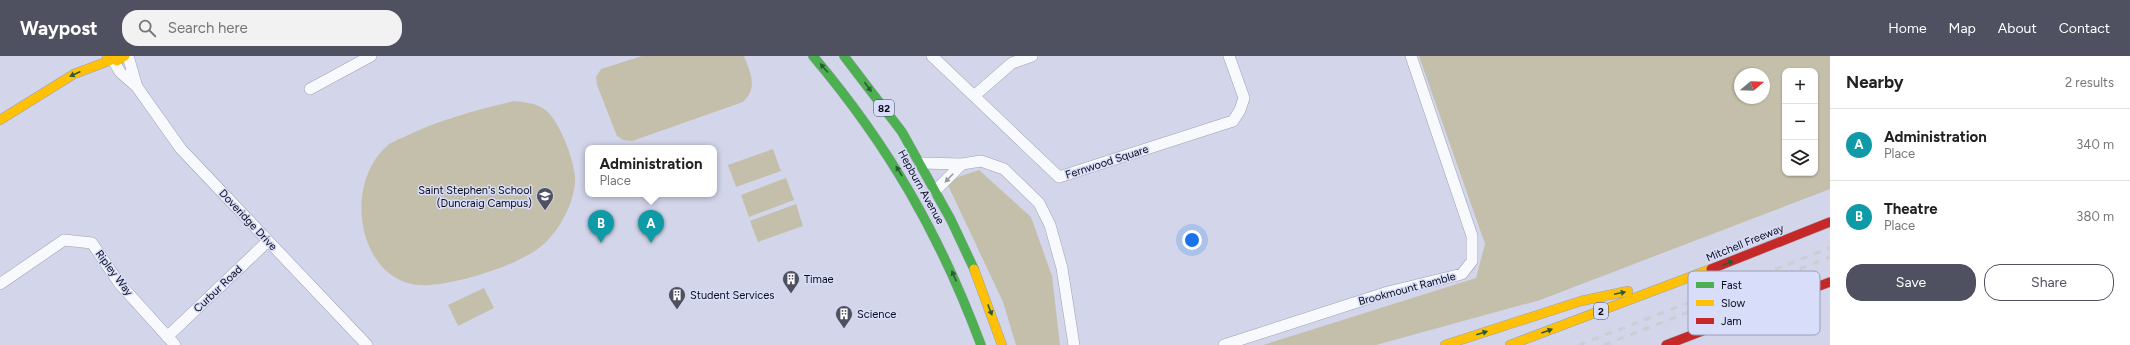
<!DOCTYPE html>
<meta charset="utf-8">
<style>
:root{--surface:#fff;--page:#f2f2f2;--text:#222;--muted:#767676;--line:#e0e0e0;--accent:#505160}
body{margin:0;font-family:Figtree,sans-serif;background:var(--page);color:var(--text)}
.controls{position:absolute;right:12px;top:12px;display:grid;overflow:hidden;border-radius:8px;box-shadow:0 1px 3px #0004}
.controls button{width:36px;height:36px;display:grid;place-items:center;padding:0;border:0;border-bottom:1px solid var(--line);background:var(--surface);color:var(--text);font:20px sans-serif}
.compass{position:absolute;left:1734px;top:12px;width:36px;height:36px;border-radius:50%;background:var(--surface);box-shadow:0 1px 3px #0004;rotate:71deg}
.you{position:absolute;left:1192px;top:184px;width:14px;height:14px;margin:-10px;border:3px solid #fff;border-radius:50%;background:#1a73e8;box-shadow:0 0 0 6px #1a73e833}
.badge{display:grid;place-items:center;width:26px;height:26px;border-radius:50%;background:var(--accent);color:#fff;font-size:13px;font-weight:700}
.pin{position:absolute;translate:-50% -33px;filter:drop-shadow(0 1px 2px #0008)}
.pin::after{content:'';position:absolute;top:21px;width:14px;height:12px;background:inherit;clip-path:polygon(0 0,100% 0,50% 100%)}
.popup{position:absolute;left:585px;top:89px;width:132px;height:52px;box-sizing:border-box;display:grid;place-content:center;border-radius:8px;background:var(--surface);filter:drop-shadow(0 1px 3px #0005);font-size:13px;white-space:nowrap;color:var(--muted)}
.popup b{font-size:15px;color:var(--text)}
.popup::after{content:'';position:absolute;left:50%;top:100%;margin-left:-8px;border:8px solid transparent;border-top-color:var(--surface)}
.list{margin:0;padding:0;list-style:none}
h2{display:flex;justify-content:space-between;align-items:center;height:52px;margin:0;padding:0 16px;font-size:17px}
h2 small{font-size:13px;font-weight:400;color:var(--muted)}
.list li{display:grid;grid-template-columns:26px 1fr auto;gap:12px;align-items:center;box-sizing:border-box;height:72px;padding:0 16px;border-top:1px solid var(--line)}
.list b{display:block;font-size:15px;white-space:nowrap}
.list p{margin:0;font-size:13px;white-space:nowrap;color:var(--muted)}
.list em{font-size:13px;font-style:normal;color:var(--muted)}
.actions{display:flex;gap:8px;padding:12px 16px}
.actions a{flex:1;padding:9px 0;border:1px solid var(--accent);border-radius:16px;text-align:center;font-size:14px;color:var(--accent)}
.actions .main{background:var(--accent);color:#fff}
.icon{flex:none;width:22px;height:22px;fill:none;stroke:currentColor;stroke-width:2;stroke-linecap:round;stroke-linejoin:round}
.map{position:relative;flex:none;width:1830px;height:289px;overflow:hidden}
header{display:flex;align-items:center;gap:24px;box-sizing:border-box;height:56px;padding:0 20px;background:var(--accent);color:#fff}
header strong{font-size:19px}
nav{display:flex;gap:22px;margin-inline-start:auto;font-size:14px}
.search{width:280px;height:36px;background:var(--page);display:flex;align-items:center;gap:10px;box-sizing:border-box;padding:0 14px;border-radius:16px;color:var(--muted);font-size:15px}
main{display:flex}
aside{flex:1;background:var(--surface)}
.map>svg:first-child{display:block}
.green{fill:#c4bfaa;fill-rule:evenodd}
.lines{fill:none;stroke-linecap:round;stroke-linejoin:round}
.street-casing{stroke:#9fa1b0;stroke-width:12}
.fast-casing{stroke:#9fa1b0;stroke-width:10}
.slow-casing{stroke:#9fa1b0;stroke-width:10}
.jam-casing{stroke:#9fa1b0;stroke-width:10}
.street{stroke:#f8f9fc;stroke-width:11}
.fast{stroke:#4caf50;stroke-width:9}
.slow{stroke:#ffc107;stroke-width:9}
.jam{stroke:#c62828;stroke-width:9}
.rail{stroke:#cccdd2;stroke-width:3;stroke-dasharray:7 7;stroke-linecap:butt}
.oneway{fill:#2a5c33}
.oneway2{fill:#9899a0}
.labels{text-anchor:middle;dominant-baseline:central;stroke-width:3;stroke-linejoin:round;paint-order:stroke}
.shield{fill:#d8ddfa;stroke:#47495a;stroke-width:1}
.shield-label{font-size:10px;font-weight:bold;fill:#090a16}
.street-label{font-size:11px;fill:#090a16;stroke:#d8ddfa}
.poi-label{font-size:11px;fill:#090a16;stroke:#d8ddfa;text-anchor:start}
.key{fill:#d8ddfa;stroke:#9a9eb6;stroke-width:1}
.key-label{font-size:11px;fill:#090a16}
</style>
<header>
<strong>Waypost</strong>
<div class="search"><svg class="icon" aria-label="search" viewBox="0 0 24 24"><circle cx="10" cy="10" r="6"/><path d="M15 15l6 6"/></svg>Search here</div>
<nav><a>Home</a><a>Map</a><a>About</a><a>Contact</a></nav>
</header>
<main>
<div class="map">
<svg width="1830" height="289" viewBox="0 0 1830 289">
<rect width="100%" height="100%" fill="#d3d6ea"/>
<path class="green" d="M642 0H744C751 18 758 32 743 46L632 85 623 84 617 80 597 29 596 21 601 13Z
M1419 0H1830V133L1540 244 1376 289H1263L1476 222 1485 188ZM1785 15H1815V117H1785ZM1740 18H1764V42H1740Z
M514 45C525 46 535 47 544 53 559 62 577 110 575 127 573 148 561 171 546 186 524 208 461 227 430 229 360 235 340 131 387 90 391 86 398 84 404 81 438 64 477 54 514 45Z
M773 93 781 115 736 131 728 109Z
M979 114 1031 161 1052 220 1060 289H1016L1003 246 946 125Z
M786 122 794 144 749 161 741 139Z
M796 148 803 170 758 186 750 165Z
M484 232 494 252 458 270 448 249Z"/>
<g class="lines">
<defs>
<path id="street" d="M128 0 137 31
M932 0 1059 121 1233 65 1240 54 1244 42 1229 0
M113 4 120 16 137 31 181 93 367 289
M310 33 371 0
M974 40 1012 7 1032 0
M920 107 962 108 981 105 1004 113 1039 147 1050 169 1062 212 1074 289
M935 135 962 108
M0 228 64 184 92 187 119 227 175 289
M167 281 268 185
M1224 289 1388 236 1462 218 1472 205V180L1411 0"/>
<path id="fast" d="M813 0C889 90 940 179 981 289
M844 0 902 76 951 164 974 213"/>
<path id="slow" d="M107 0 117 5 125 0
M0 64 74 18 111 4
M974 213 1002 289
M1445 289 1581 245 1628 235
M1510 289 1711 213"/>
<path id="jam" d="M1711 213 1830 166
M1666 289 1830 226"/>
</defs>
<use href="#street" class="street-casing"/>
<use href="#fast" class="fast-casing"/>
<use href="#slow" class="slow-casing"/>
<use href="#jam" class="jam-casing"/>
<use href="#street" class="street"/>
<use href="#fast" class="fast"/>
<use href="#slow" class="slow"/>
<use href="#jam" class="jam"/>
<path class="rail" d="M1579 289 1830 192
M1604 289 1830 201"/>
</g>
<defs><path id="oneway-solid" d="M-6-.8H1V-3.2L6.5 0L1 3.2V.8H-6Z"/></defs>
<g class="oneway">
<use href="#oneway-solid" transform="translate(824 12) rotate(-131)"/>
<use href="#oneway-solid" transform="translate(75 18) rotate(155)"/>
<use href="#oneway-solid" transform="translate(868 31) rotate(54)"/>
<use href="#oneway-solid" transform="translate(899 115) rotate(-121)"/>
<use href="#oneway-solid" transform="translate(1728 207) rotate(-22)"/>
<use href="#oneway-solid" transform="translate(954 220) rotate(-113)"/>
<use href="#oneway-solid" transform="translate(1620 237) rotate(-12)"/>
<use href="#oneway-solid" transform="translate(990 254) rotate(69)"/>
<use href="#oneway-solid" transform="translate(1547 275) rotate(-20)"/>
<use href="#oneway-solid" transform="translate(1482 277) rotate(-18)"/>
</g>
<use class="oneway2" href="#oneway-solid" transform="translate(949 122) rotate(134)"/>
<defs>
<symbol id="school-pin" viewBox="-11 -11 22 30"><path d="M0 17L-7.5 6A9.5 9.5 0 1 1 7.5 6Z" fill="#505160" stroke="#d8ddfa"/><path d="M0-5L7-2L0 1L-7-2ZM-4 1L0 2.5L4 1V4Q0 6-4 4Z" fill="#fff"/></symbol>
<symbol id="building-pin" viewBox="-11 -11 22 30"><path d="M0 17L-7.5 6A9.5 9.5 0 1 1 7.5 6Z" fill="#505160" stroke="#d8ddfa"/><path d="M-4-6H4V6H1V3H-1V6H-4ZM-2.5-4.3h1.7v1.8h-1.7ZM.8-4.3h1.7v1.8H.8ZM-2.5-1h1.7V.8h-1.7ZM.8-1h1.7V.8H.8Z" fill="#fff"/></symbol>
</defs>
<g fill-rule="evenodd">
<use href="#school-pin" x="535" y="130" width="20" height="27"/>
<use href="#building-pin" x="781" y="213" width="20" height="27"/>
<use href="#building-pin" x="667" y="229" width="20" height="27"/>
<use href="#building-pin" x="834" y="248" width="20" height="27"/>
</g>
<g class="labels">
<g class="shield">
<rect x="874" y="44" width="20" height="16" rx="3"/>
<rect x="1594" y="247" width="14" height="16" rx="3"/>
</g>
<g class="shield-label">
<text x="884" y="52">82</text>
<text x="1601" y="255">2</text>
</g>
<g class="street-label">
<text transform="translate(1107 106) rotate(-18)">Fernwood Square</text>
<text transform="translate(921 131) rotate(61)">Hepburn Avenue</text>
<text transform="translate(248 164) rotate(47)">Doveridge Drive</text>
<text transform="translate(1745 187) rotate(-22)">Mitchell Freeway</text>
<text transform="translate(114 217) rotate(53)">Ripley Way</text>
<text transform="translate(218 233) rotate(-44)">Curbur Road</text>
<text transform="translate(1407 233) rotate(-15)">Brookmount Ramble</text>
</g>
<g class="poi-label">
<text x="532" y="134" text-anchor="end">Saint Stephen's School<tspan x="532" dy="13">(Duncraig Campus)</tspan></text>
<text x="804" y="223">Timae</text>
<text x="690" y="239">Student Services</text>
<text x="857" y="258">Science</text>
</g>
</g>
<rect x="1688" y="215" width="132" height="64" rx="6" class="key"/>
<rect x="1696" y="226" width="18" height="6" fill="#4caf50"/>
<rect x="1696" y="244" width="18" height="6" fill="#ffc107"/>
<rect x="1696" y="262" width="18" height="6" fill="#c62828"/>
<g class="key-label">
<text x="1721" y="233">Fast</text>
<text x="1721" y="251">Slow</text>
<text x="1721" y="269">Jam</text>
</g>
</svg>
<div class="controls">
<button>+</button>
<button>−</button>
<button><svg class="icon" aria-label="layers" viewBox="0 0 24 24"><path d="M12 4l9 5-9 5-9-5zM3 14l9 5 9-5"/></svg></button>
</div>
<svg class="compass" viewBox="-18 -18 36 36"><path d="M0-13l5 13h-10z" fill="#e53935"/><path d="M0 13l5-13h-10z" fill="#767676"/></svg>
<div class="you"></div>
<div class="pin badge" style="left:651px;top:187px;background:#0f9aa8">A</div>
<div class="popup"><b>Administration</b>Place</div>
<div class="pin badge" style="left:601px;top:187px;background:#0f9aa8">B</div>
</div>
<aside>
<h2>Nearby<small>2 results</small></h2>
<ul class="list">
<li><span class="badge" style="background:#0f9aa8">A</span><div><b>Administration</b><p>Place</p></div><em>340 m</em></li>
<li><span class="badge" style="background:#0f9aa8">B</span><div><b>Theatre</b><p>Place</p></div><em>380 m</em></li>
</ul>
<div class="actions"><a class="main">Save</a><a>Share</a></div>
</aside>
</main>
